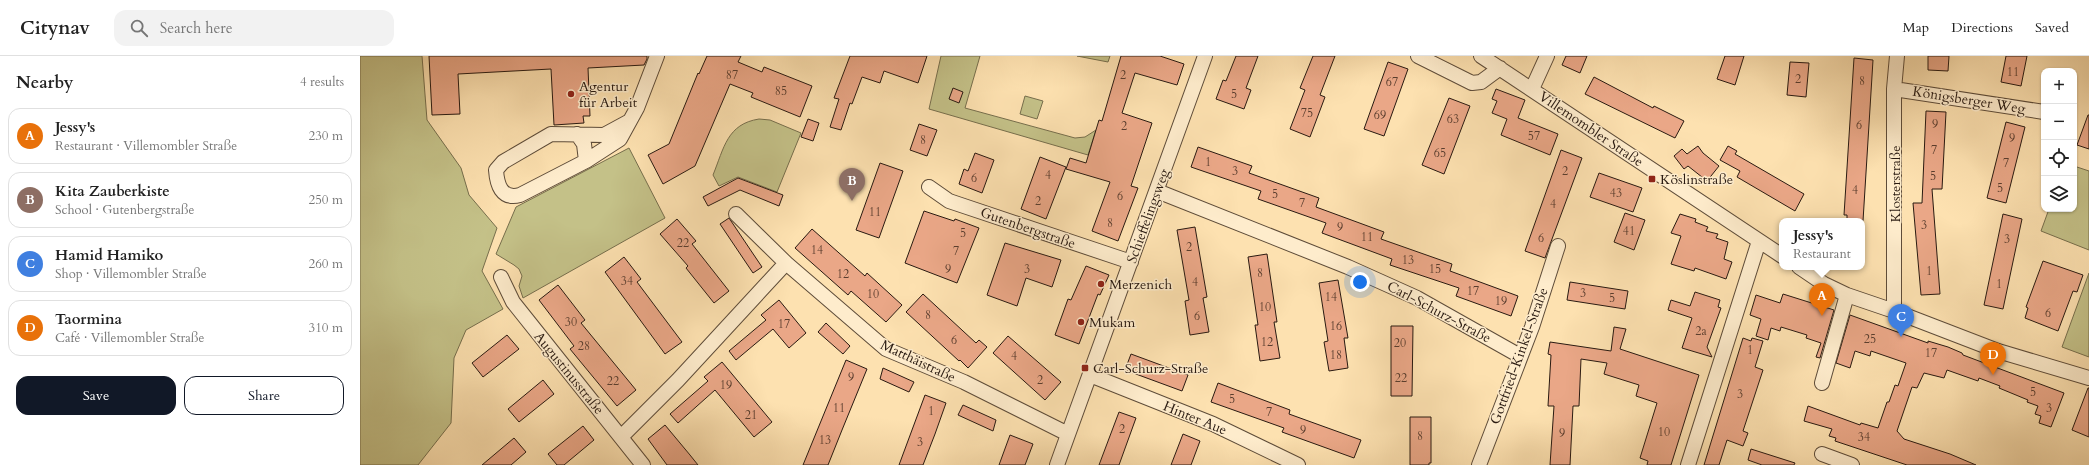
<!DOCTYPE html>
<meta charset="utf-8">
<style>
:root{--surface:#fff;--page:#f2f2f2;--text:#222;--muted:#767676;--line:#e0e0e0;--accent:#111827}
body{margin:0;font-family:Cardo,serif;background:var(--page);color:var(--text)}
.controls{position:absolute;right:12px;top:12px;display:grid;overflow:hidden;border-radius:8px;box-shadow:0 1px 3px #0004}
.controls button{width:36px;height:36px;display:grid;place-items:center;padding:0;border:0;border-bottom:1px solid var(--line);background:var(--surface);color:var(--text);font:20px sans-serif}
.you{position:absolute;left:1000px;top:226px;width:14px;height:14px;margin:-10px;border:3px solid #fff;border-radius:50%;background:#1a73e8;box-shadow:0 0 0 6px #1a73e833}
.badge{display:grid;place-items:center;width:26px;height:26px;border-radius:50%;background:var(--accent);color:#fff;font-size:13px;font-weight:700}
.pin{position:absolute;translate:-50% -33px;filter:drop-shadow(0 1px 2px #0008)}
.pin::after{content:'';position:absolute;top:21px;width:14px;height:12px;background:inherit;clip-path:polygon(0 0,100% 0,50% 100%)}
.popup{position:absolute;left:1419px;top:162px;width:86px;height:52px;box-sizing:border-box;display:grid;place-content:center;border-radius:8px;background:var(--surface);filter:drop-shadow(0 1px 3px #0005);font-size:13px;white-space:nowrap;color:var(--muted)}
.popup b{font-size:15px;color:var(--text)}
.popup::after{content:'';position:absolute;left:50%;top:100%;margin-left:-8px;border:8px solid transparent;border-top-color:var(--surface)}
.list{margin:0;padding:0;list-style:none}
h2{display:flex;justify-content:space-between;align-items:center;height:52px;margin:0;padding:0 16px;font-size:17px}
h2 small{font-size:13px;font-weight:400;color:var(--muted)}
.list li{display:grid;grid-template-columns:26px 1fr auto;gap:12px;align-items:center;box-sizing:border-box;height:56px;margin:0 8px 8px;padding:0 8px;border:1px solid var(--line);border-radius:12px}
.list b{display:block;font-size:15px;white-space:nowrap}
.list p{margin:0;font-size:13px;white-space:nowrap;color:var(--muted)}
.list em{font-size:13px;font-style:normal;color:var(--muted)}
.actions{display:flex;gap:8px;padding:12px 16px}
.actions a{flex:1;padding:9px 0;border:1px solid var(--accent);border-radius:12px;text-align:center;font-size:14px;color:var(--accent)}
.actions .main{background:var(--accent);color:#fff}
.icon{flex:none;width:22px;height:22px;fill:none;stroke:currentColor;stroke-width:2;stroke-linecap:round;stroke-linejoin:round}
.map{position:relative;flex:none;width:1729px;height:409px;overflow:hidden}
header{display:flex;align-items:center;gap:24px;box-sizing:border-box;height:56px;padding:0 20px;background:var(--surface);border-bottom:1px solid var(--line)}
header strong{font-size:19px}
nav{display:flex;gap:22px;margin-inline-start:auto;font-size:14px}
.search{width:280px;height:36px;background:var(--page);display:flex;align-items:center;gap:10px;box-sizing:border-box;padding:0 14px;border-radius:12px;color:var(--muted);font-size:15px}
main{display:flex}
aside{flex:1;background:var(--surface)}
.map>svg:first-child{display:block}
.green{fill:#c4c188;stroke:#766e4c}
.building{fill:#eaa787;stroke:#291a11}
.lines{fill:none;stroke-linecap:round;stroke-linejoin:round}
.minor-casing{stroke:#5e4c39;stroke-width:16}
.minor{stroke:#feeccc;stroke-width:14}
.poi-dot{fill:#8f2418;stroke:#feeccc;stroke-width:1.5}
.labels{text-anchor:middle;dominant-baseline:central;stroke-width:3;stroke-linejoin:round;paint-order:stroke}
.number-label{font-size:12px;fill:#593d2e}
.poi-label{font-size:14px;fill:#291a11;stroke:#feeccc;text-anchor:start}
.street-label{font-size:14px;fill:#291a11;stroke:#feeccc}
</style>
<header>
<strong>Citynav</strong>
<div class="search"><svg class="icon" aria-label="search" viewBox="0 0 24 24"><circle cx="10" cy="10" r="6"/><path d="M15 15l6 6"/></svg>Search here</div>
<nav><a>Map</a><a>Directions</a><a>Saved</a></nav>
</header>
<main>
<aside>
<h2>Nearby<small>4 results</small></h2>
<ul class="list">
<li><span class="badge" style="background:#e8710a">A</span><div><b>Jessy's</b><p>Restaurant · Villemombler Straße</p></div><em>230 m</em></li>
<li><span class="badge" style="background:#8d6e63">B</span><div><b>Kita Zauberkiste</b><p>School · Gutenbergstraße</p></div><em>250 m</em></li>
<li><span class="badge" style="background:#3f7fe0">C</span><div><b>Hamid Hamiko</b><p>Shop · Villemombler Straße</p></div><em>260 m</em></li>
<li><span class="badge" style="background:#e8710a">D</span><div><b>Taormina</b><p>Café · Villemombler Straße</p></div><em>310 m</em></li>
</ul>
<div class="actions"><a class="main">Save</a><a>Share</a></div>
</aside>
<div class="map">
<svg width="1729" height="409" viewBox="0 0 1729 409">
<rect width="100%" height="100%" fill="#fde1b0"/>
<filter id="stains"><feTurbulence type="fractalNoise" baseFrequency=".005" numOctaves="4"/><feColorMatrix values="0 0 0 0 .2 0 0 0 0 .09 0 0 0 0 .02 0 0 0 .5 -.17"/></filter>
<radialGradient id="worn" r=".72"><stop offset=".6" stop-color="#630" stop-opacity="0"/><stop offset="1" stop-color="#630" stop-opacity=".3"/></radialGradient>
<path class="green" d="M0 0H62L67 64 101 112 109 139 137 172 122 215 143 253 106 274 94 302 91 367 58 409H0Z
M581 0H620L605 52 715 82 725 81 736 74 728 99 569 53Z
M717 0H750L748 6Z
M665 40 683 45 677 63 660 58Z
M399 63 410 64 441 77 417 136 378 121 359 130 353 119C364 92 367 68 399 63Z
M269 92 305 162 163 242 159 230 162 220 159 213 154 209 136 198 156 151Z
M1714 110 1729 115V194L1681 175 1689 153H1714Z
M1729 217V301L1702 291Z"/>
<path class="building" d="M69 0H287V3L284 9 228 12 230 60H223L224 67 194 69 191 13 98 18 100 58 72 59Z
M347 0H381L378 6 402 16 404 11 452 30 440 61 391 41 393 37 370 28 335 110 303 128 288 99 309 88 338 17 339 18Z
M490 0H567L558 27 524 15 520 27 502 21 492 48 490 47 481 74 470 71 479 43 474 42Z
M761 0H800L824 8 817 29 775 17 762 57 792 67 771 130 778 132 758 185 732 175 750 126 706 113 710 102 726 107 739 64 742 65Z
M876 0H898L886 32 891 34 884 53 856 43 863 24 866 25Z
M953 0H975L960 39 965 41 950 81 930 73 945 34 940 32Z
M1206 0H1227L1220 17 1202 9Z
M1365 0H1384L1375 29 1357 23Z
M1568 0H1589L1588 15 1568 14Z
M1646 0H1667L1661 30 1641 26Z
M1494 2 1513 4 1503 165H1487V159H1484Z
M1028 6 1048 13 1024 80 1004 73Z
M1430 6 1449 7 1446 41 1427 39Z
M1234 21 1293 52 1294 50 1324 65 1315 82 1225 38Z
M593 32 603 36 599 47 589 43Z
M1136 33 1165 44 1158 62 1198 78 1190 99 1141 79 1147 63 1132 57 1137 45 1132 43Z
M1089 42 1110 50 1084 118 1062 109Z
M1566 55 1586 56 1582 133H1572L1580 238 1561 239 1553 147H1562Z
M1728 59H1729V93L1717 89Z
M448 63 459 67 453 85 441 81Z
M1646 66 1665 71 1646 147 1627 142Z
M559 68 577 74 567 100 550 94Z
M1338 90 1343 97 1359 110 1347 125 1328 110 1324 113 1314 100 1322 93 1327 98Z
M1368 90 1377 95 1375 98 1444 138 1435 155 1377 121 1380 115 1360 104Z
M838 91 892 110 889 117 959 142 956 151 1024 176 1021 183 1092 208 1090 215 1158 240 1151 260 1096 240 1099 232 1030 209 1032 203 962 177 966 167 898 143 901 135 831 111Z
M1201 94 1222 102 1185 202 1165 195Z
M615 97 634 104 622 137 599 128 604 113 608 115Z
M680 101 706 111 686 163 661 153Z
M520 107 543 115 519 182 496 174Z
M1239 117 1282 132 1273 156 1230 141Z
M378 122 423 139 419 150 380 134 348 150 343 141Z
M564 155 594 165 595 163 619 172 597 227 545 207Z
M1265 157 1285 164 1274 194 1254 186Z
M1320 158 1336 163 1335 166 1348 171 1346 175 1358 178 1356 182 1368 186 1364 203 1372 206 1366 223 1335 212 1334 215 1311 208 1321 180 1311 177Z
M1643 158 1662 163 1643 253 1624 249Z
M369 162 402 211 393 217 360 168Z
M317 163 336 185 332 188 369 235 354 247 326 212 328 210 300 178Z
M835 171 847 241 843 242 849 276 830 279 825 245 829 244 817 174Z
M452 173 505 220 507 217 542 249 526 266 491 235 488 239 435 192Z
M645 187 701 204 692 231 666 222 657 250 627 239Z
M907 198 917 266H914L920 302 900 305 895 269H898L888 201Z
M264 201 281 223 277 226 322 286 305 298 245 216Z
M1683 205 1723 219 1717 236 1713 235 1698 275 1665 262 1668 252 1666 251Z
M726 210 749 219 740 239 738 238 719 288 695 279 708 243 711 244Z
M978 224 988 282H984L988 312 969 315 964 286 968 285 959 227Z
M1210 226 1268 235 1265 253 1207 244Z
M198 229 225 264 221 267 276 334 257 350 210 293 214 290 179 244Z
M1335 236 1360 244 1358 251 1361 252 1347 291 1352 301 1322 292 1332 262 1308 254 1311 244 1330 250Z
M563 238 616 287 619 284 627 291 608 312 600 304 599 305 546 256Z
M1423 238 1474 254 1460 302 1456 301 1461 287 1446 282 1447 279 1421 271 1420 275 1411 272 1408 284 1396 280 1401 263 1390 259 1396 239 1420 247Z
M419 244 446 277 429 292 413 273 376 304 369 295 406 264 401 259Z
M1490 259 1568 287V285L1588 291 1602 297 1603 299 1704 337 1691 371 1679 367 1681 360 1675 358 1678 350 1667 346 1668 344 1639 332 1640 330 1619 322 1618 325 1587 314 1584 322 1564 317 1557 332 1552 331 1537 375 1544 383 1590 398 1616 409H1547L1475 385 1476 382 1469 380 1472 373 1444 365 1448 350 1500 369 1501 367 1518 372 1527 346H1529L1535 329 1538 330 1546 307 1511 295 1510 300 1495 295 1490 312 1476 307Z
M466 267 490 290 483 298 458 276Z
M1031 270H1053L1052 340H1031Z
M1254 271 1266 273 1260 293 1339 319 1311 409H1287L1288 405 1280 402 1297 347 1276 340 1279 329 1244 318 1247 307 1221 303 1219 350H1213L1210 409H1190L1194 350H1188L1191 299 1188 298 1190 286 1251 295Z
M147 279 159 293 123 321 112 307Z
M648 280 701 326 685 344 633 297Z
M1383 282 1391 285 1392 282 1403 285 1395 311 1403 314 1383 375 1388 377 1383 390 1367 384 1359 409H1344Z
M771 298 828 319 822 335 765 314Z
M486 304 507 313 482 374 468 409H443Z
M362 306 412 366 394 381 355 334 318 367 310 358 348 325 344 321Z
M523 312 554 326 549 336 520 323Z
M183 324 194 338 159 366 148 353Z
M858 327 930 354 929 358 1001 384 994 402 922 376 924 372 851 346Z
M1728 332H1729V381L1712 374Z
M565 339 586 347 575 378 563 409H539Z
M603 349 636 364 633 375 598 359Z
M759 356 776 362 759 409H739Z
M1050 361H1071V407H1069V409H1050Z
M305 369 330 399 338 409H307L288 383Z
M223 370 234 384 204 409H197L188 398Z
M823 378 840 385 831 409H811Z
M650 379 673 388 665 409H639Z
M154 382 166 396 151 409H122Z
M1391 393 1435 407 1434 409H1402L1388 404Z"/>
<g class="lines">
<defs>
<path id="minor" d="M1058 0 1112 27 1121 26 1140 12
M1121 0 1422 200
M1172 33 1187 0
M1534 33 1684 56
M268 66 244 79 191 78 143 106 136 114C137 128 141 144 160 139L226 105 260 83 277 52 297 0
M217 78 224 88 226 105
M569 131 589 145 771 206
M797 135 988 211 1057 242 1160 300
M376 158 426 207 526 293 604 326 708 378
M1439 211 1464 228 1487 239 1534 255 1638 295 1729 322
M141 221 153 246 283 409
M1534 255V33L1537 0
M730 319 853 368 938 409
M1462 327 1487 239
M261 381 318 324 426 207
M1462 398 1492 409
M697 409 845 0
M1119 409 1172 271 1198 190
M1328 409 1399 185"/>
</defs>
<use href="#minor" class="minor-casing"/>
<use href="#minor" class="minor"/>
</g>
<g class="poi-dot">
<circle cx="211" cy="38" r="4"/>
<rect x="1288" y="119" width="8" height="8" rx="2"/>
<circle cx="741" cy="228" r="4"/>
<circle cx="721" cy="266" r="4"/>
<rect x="721" y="308" width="8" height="8" rx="2"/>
</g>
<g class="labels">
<g class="number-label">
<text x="1653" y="16">11</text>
<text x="372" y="19">87</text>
<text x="763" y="19">2</text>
<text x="1438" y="23">2</text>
<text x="1502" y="25">8</text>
<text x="1032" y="26">67</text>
<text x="421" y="35">85</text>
<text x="874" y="38">5</text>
<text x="947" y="57">75</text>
<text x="1020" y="59">69</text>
<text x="1093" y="63">63</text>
<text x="1575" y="68">9</text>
<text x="1499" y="69">6</text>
<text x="764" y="70">2</text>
<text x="1174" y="80">57</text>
<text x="1652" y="82">9</text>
<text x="563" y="84">8</text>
<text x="1574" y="94">7</text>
<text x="1080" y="97">65</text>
<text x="848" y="106">1</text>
<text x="1646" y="107">7</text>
<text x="875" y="115">3</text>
<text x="1205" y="115">2</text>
<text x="688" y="119">4</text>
<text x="1573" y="120">5</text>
<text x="614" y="122">6</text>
<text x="1640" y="132">5</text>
<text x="1495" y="134">4</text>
<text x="1256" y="137">43</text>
<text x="915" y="138">5</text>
<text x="760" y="140">6</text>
<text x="678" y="145">2</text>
<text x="942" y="147">7</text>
<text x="1193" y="148">4</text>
<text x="515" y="156">11</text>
<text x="750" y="167">8</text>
<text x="1564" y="169">3</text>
<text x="980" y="171">9</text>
<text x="1269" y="175">41</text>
<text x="603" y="177">5</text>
<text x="1007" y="181">11</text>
<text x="1181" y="182">6</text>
<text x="1647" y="183">3</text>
<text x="323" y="187">22</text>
<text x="829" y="191">2</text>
<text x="457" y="194">14</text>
<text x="596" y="195">7</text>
<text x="1048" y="204">13</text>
<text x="588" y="213">9</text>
<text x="667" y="213">3</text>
<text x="1075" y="213">15</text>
<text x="1569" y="215">1</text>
<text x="900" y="217">8</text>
<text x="483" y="218">12</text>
<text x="267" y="225">34</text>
<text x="835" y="226">4</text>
<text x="1639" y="228">1</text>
<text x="1113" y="235">17</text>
<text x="1223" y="237">3</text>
<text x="513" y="238">10</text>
<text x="971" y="241">14</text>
<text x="1252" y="242">5</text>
<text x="1141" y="245">19</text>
<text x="905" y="251">10</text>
<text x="1688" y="257">6</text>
<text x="568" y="259">8</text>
<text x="837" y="260">6</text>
<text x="211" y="266">30</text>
<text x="424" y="268">17</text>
<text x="976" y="270">16</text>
<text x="1341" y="275">2a</text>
<text x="1510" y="283">25</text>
<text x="594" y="284">6</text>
<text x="907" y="286">12</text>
<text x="1040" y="287">20</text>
<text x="224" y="290">28</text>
<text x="1390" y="294">1</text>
<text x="1571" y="297">17</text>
<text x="976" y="299">18</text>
<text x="654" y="300">4</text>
<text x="491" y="321">9</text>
<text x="1041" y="322">22</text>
<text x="680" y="324">2</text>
<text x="253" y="325">22</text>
<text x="366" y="329">19</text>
<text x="1673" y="336">5</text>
<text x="1380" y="338">3</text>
<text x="872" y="343">5</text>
<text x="479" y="352">11</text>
<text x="1689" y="352">3</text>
<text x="571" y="355">1</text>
<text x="909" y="356">7</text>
<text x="391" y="359">21</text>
<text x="762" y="373">2</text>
<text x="943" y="374">9</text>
<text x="1304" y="376">10</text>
<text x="1202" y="377">9</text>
<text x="1060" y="380">8</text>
<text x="1504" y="381">34</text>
<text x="465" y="384">13</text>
<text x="560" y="386">3</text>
</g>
<g class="poi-label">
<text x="219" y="30">Agentur<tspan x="219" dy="16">für Arbeit</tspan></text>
<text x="1300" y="123">Köslinstraße</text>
<text x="749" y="228">Merzenich</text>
<text x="729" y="266">Mukam</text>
<text x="733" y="312">Carl-Schurz-Straße</text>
</g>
<g class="street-label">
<text transform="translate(1609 44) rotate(9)">Königsberger Weg</text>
<text transform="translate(1231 73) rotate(34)">Villemombler Straße</text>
<text transform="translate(1535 128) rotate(-90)">Klosterstraße</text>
<text transform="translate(788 160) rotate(-70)">Schieffelingsweg</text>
<text transform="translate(668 172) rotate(19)">Gutenbergstraße</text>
<text transform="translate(1079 256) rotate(28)">Carl-Schurz-Straße</text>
<text transform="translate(1159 300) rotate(-70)">Gottfried-Kinkel-Straße</text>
<text transform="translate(558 305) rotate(25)">Matthäistraße</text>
<text transform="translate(209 317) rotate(51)">Augustinusstraße</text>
<text transform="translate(835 362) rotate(22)">Hinter Aue</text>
</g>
</g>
<rect width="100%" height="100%" filter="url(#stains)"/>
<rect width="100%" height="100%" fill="url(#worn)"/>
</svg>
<div class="controls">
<button>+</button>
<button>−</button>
<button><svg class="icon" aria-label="locate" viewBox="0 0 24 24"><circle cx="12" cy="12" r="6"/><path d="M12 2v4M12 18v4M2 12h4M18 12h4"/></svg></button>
<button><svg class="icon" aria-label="layers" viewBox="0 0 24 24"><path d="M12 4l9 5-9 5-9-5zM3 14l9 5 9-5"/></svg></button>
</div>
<div class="you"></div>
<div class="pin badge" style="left:1462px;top:260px;background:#e8710a">A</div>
<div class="popup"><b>Jessy's</b>Restaurant</div>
<div class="pin badge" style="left:492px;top:145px;background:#8d6e63">B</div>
<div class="pin badge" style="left:1541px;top:281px;background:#3f7fe0">C</div>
<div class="pin badge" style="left:1633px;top:319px;background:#e8710a">D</div>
</div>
</main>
